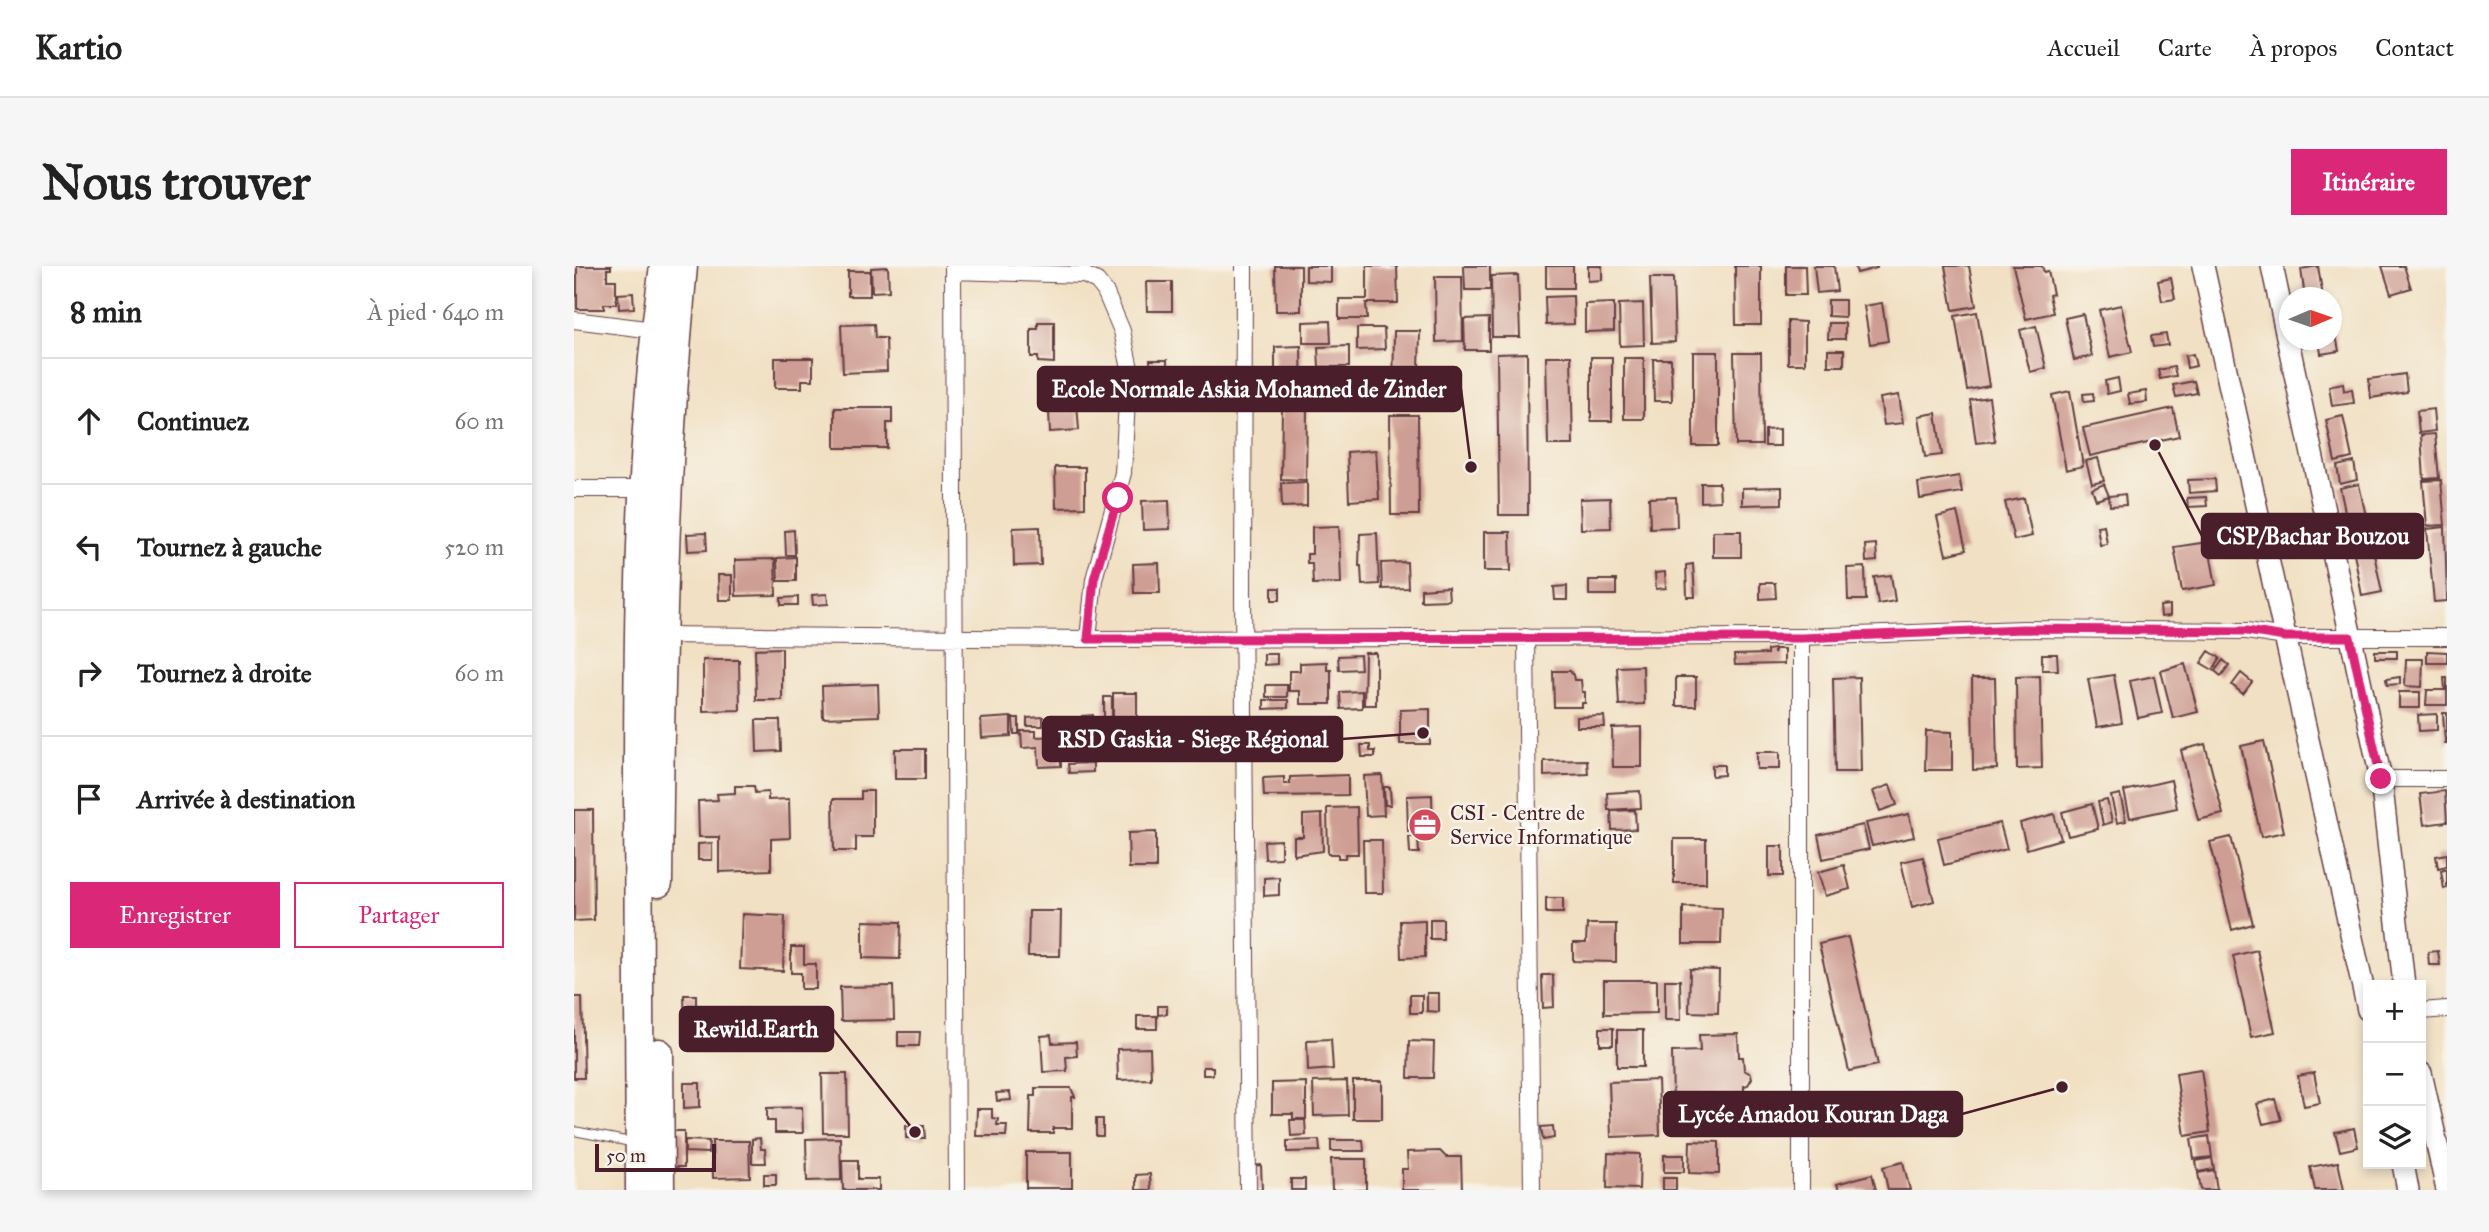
<!DOCTYPE html>
<html lang="fr">
<meta charset="utf-8">
<style>
:root{--surface:#fff;--page:#f6f6f6;--text:#222;--muted:#767676;--line:#e0e0e0;--accent:#db2777}
body{margin:0;font-family:"IM FELL Great Primer",serif;background:var(--page);color:var(--text)}
.controls{position:absolute;right:21px;bottom:21px;display:grid;overflow:hidden;border-radius:0px;box-shadow:0 4px 10px #0003}
.controls button{width:63px;height:63px;display:grid;place-items:center;padding:0;border:0;border-bottom:2px solid var(--line);background:var(--surface);color:var(--text);font:35px sans-serif}
.compass{position:absolute;left:1705px;top:21px;width:63px;height:63px;border-radius:50%;background:var(--surface);box-shadow:0 4px 10px #0003;rotate:88deg}
.scale{position:absolute;left:21px;bottom:18px;width:121px;box-sizing:border-box;padding-left:7px;border:4px solid #4a1f2b;border-top:0;font-size:19px;line-height:24px;white-space:nowrap;color:#4a1f2b;-webkit-text-stroke:5px #f7f3e8;paint-order:stroke}
.stop{position:absolute;width:21px;height:21px;margin:-16px;border:5px solid #db2777;border-radius:50%;background:#fff}
.stop.end{background:#db2777;border-color:#fff;box-shadow:0 2px 7px #0008}
.list{margin:0;padding:0;list-style:none}
h2{display:flex;justify-content:space-between;align-items:center;height:91px;margin:0;padding:0 28px;font-size:30px}
h2 small{font-size:23px;font-weight:400;color:var(--muted)}
.list li{display:grid;grid-template-columns:46px 1fr auto;gap:21px;align-items:center;box-sizing:border-box;height:126px;padding:0 28px;border-top:2px solid var(--line)}
.list b{display:block;font-size:26px;white-space:nowrap}
.list em{font-size:23px;font-style:normal;color:var(--muted)}
.actions{display:flex;gap:14px;padding:21px 28px}
.actions a{flex:1;padding:16px 0;border:2px solid var(--accent);border-radius:0px;text-align:center;font-size:24px;color:var(--accent)}
.actions .main{background:var(--accent);color:#fff}
.icon{flex:none;width:38px;height:38px;fill:none;stroke:currentColor;stroke-width:2;stroke-linecap:round;stroke-linejoin:round}
.map{position:relative;flex:none;width:1873px;height:924px;overflow:hidden;border-radius:0px}
header{display:flex;align-items:center;gap:42px;box-sizing:border-box;height:98px;padding:0 35px;background:var(--surface);border-bottom:2px solid var(--line)}
header strong{font-size:33px}
nav{display:flex;gap:38px;margin-inline-start:auto;font-size:24px}
.intro{display:flex;align-items:center;justify-content:space-between;box-sizing:border-box;height:168px;padding:0 42px}
h1{margin:0;font-size:49px}
.button{padding:18px 32px;border-radius:0px;background:var(--accent);color:#fff;font-size:24px;font-weight:700}
main{display:flex;gap:42px;padding:0 42px}
aside{flex:1;background:var(--surface);border-radius:0px;box-shadow:0 4px 10px #0003}
.map>svg:first-child{display:block}
.building{fill:#ce9d93}
.lines{fill:none;stroke-linecap:round;stroke-linejoin:round}
.service-casing{stroke:#633c42;stroke-width:10}
.minor-casing{stroke:#633c42;stroke-width:18}
.tertiary-casing{stroke:#633c42;stroke-width:24}
.trunk-casing{stroke:#633c42;stroke-width:31}
.service{stroke:#fff;stroke-width:8}
.minor{stroke:#fff;stroke-width:16}
.tertiary{stroke:#fff;stroke-width:21}
.trunk{stroke:#fff;stroke-width:28}
.route{stroke:#db2777;stroke-width:9}
.labels{text-anchor:middle;dominant-baseline:central;stroke-width:5;stroke-linejoin:round;paint-order:stroke}
.poi-label{font-size:21px;fill:#4a1f2b;stroke:#f7f3e8;text-anchor:start}
.leader{fill:none;stroke:#4a1f2b;stroke-width:2.5}
.callout-dot{fill:#4a1f2b;stroke:#f7f3e8;stroke-width:2.5}
.callout{fill:#4a1f2b;stroke:#4a1f2b;stroke-width:2.5}
.callout-label{font-size:23px;text-anchor:middle;font-weight:bold;fill:#fff}
</style>
<header>
<strong>Kartio</strong>
<nav><a>Accueil</a><a>Carte</a><a>À propos</a><a>Contact</a></nav>
</header>
<div class="intro"><h1>Nous trouver</h1><a class="button">Itinéraire</a></div>
<main>
<aside>
<h2>8 min<small>À pied · 640 m</small></h2>
<ul class="list">
<li><svg class="icon" aria-label="ahead" viewBox="0 0 24 24"><path d="M12 20V5M6 11l6-6 6 6"/></svg><div><b>Continuez</b></div><em>60 m</em></li>
<li><svg class="icon" aria-label="left" viewBox="0 0 24 24"><path d="M17 20v-9H6M10 6l-5 5 5 5"/></svg><div><b>Tournez à gauche</b></div><em>520 m</em></li>
<li><svg class="icon" aria-label="right" viewBox="0 0 24 24"><path d="M7 20v-9h11M14 6l5 5-5 5"/></svg><div><b>Tournez à droite</b></div><em>60 m</em></li>
<li><svg class="icon" aria-label="arrive" viewBox="0 0 24 24"><path d="M6 21V4h12l-3 4 3 4H6"/></svg><div><b>Arrivée à destination</b></div></li>
</ul>
<div class="actions"><a class="main">Enregistrer</a><a>Partager</a></div>
</aside>
<div class="map">
<svg width="1873" height="924" viewBox="0 0 1873 924">
<rect width="100%" height="100%" fill="#f7f3e8"/>
<filter id="ink" filterUnits="userSpaceOnUse"><feTurbulence type="fractalNoise" baseFrequency=".0143" numOctaves="2"/><feDisplacementMap in="SourceGraphic" scale="14" xChannelSelector="R" yChannelSelector="G"/><feConvolveMatrix kernelMatrix="1 2 1 2 8 2 1 2 1" color-interpolation-filters="sRGB"/></filter>
<filter id="wash" filterUnits="userSpaceOnUse"><feTurbulence type="fractalNoise" baseFrequency=".00686" numOctaves="4" result="noise"/><feDisplacementMap in="SourceGraphic" scale="28" xChannelSelector="R" yChannelSelector="G"/><feGaussianBlur stdDeviation="1.57" result="paint"/><feColorMatrix in="noise" values="0 0 0 0 0 0 0 0 0 0 0 0 0 0 0 0 0 1.4 0 .05"/><feComposite in="paint" operator="in"/></filter>
<g filter="url(#wash)">
<rect width="100%" height="100%" fill="#f1e0c3"/>
<g id="blocks">
<path class="building" d="M3 0H37V3H33V14H42V38H30V43H3Z
M701 0H727V45H702Z
M732 0H757V16L732 15Z
M793 0H823L824 37H792L793 53H765V33H793Z
M890 0H916V24H891Z
M972 0H999V22H972Z
M1014 0H1028V14L1014 15Z
M1161 0H1187V59H1162Z
M1212 0H1231L1232 29H1212Z
M1240 0H1260L1263 25 1243 27Z
M1281 0H1303V2L1283 7Z
M1371 0H1395L1402 40 1379 44Z
M1439 0H1468L1470 6 1474 5 1479 28 1475 29 1479 47 1452 53Z
M1744 0 1749 32H1731L1727 3Z
M1808 0H1830L1837 22 1817 28Z
M314 1 315 25 298 26 297 2Z
M274 5H296V30H274Z
M944 9 946 71H918L917 10Z
M861 11H888L889 75 862 76Z
M1076 12H1099L1101 76 1078 77Z
M1597 12 1601 33 1588 35 1584 15Z
M572 16H598V45H573Z
M59 27 60 42 45 43 44 28Z
M999 30 1000 58 972 59 971 31Z
M1254 34H1271V51L1254 50Z
M1040 37V65L1011 66V38Z
M1069 37 1070 79 1046 80 1045 38Z
M1308 37 1314 75 1296 78 1290 40Z
M1547 39 1558 86 1536 91 1525 44Z
M1403 46 1415 120 1393 124 1381 50Z
M1509 48 1518 90 1500 94 1491 52Z
M915 52V84H891L890 53Z
M756 55 757 77H729V56Z
M1214 55 1231 56V98H1214Z
M464 56H480V97L464 96V91H457V63H464Z
M1255 57H1271V73H1254Z
M300 58 301 72H312L313 105 269 107 267 59Z
M1462 60 1472 102 1456 106 1446 64Z
M783 62H810L811 83 783 84Z
M1758 64H1761L1765 85 1747 88 1745 74H1758Z
M820 65H846L844 140 819 139Z
M1592 68 1594 79 1579 81 1577 70Z
M727 80 728 137H701V81Z
M775 80V101H745L744 81Z
M1254 84H1270V100H1254Z
M1119 86H1144V180H1119Z
M953 87 954 249H925L923 88Z
M1160 87H1187L1188 179H1162Z
M1619 88 1622 100 1613 102 1611 90Z
M972 90H997L999 179H974Z
M1017 91H1038V155H1017Z
M201 92H239V114H228V122H201Z
M1050 92H1070V153H1050Z
M1079 93H1097L1098 135H1080Z
M576 94H593V100H601L602 126H594V130L578 131Z
M1600 101 1602 110 1586 113 1584 104Z
M1831 108 1833 126 1797 132 1795 113Z
M1544 112 1546 125 1533 128 1531 115Z
M1620 115 1623 127 1602 131 1599 119Z
M1769 117 1770 125 1778 123 1780 137 1758 140 1755 120Z
M502 124 505 164 476 166 474 126Z
M1496 125 1509 200 1492 204 1478 129Z
M1572 125 1573 136 1556 138 1554 128Z
M1519 127 1520 135 1510 136 1509 128Z
M1325 129 1329 157 1310 159 1306 132Z
M1415 131 1421 175 1402 177 1396 134Z
M708 141 733 142 732 214 707 213Z
M261 142H318V157H313V182H261Z
M1599 142 1605 170 1516 190 1509 162Z
M1859 143 1861 165 1845 167 1843 145Z
M1362 147 1368 189 1351 191 1345 150Z
M816 149H844L845 249H817Z
M1769 150 1778 192 1761 196 1752 154Z
M1206 163V180H1191V164Z
M1861 168 1865 212 1850 213 1847 169Z
M802 184 805 233 775 235 773 186Z
M1524 192 1530 215 1518 218 1512 195Z
M1780 196 1783 214 1766 218 1763 200Z
M481 201H511V241L482 242Z
M1385 210 1388 226 1346 233 1344 217Z
M1641 213 1642 225 1615 227 1614 214Z
M1867 214 1871 259 1853 260 1849 215Z
M733 216V240L708 241 707 217Z
M1127 217H1145L1146 235 1127 236Z
M1530 218 1535 230 1522 234 1518 223Z
M1785 218 1798 278 1779 283 1766 222Z
M1208 221V238L1168 239V222Z
M1551 228 1552 239 1536 240 1535 230Z
M1102 231 1103 261 1076 262 1075 232Z
M1632 231 1633 240 1614 241 1613 232Z
M1036 232 1037 262 1007 263 1006 233Z
M1450 232 1458 270 1440 274 1431 236Z
M595 234 596 263 569 264 568 235Z
M1383 246 1392 284 1372 289 1363 251Z
M1530 259 1533 278 1526 279 1523 260Z
M765 260 767 317 739 318 738 297H733V288H738V261Z
M466 261 467 299 440 300 439 262Z
M1871 261 1873 335 1860 336 1853 263Z
M220 264 221 289H212L211 265Z
M1139 265H1167V291H1139Z
M910 266H936L937 305H910Z
M132 267 133 284 114 285 113 268Z
M803 267 805 318 788 319 787 300H785L786 268Z
M1634 276 1642 319 1608 325 1600 281Z
M1302 278 1303 295 1292 296 1291 279Z
M1799 283 1808 326 1788 330 1780 287Z
M222 291V315H204L203 292Z
M201 293 202 329 162 330 161 294Z
M833 296 834 322 808 323 807 297Z
M585 297 586 327H560L559 298Z
M1119 298 1121 331H1113L1112 299Z
M1291 301 1292 334H1274L1273 302Z
M1091 306 1092 322 1082 323 1081 307Z
M144 309H158V334H145Z
M1317 309 1321 335 1304 338 1300 311Z
M1015 314H1042V329H1015Z
M1186 317H1201L1202 332 1186 333Z
M993 320V334H981L980 321Z
M874 321 875 334 847 335V323Z
M698 322H706V334H698Z
M253 328 254 338 239 339 238 329Z
M224 331V339H207V332Z
M1596 339V350L1587 351 1586 340Z
M208 382V434H182L181 383Z
M1200 383V388L1201 383H1210V398L1161 399 1160 389 1193 388V384Z
M1635 385 1646 392 1639 404 1627 397Z
M1801 385H1823V392H1801Z
M1853 385 1873 386V397H1853Z
M791 387H802V439H790Z
M690 388H703V398L690 399Z
M1468 388H1483L1484 404H1468Z
M786 389 787 403 765 404 764 390Z
M1832 393H1849L1848 421 1831 420Z
M129 394H165L166 444 129 445Z
M1649 394 1655 399 1647 410 1641 405Z
M753 396V404H757V438H726V425H715V405H726V397Z
M1611 398 1624 446 1599 452 1587 405Z
M1069 400 1070 438 1045 439 1043 401Z
M979 405H996L999 409 1000 414H1007L1008 426H1011V437H1008V441H980Z
M1667 407 1678 416 1669 428 1658 419Z
M1540 409 1548 457 1523 461 1514 413Z
M1466 410 1468 502 1443 503 1442 411Z
M1580 410 1588 447 1564 452 1556 415Z
M1102 411H1122V440H1102Z
M1285 411 1287 506H1261L1259 412Z
M1826 411V418L1813 419 1812 413Z
M1398 412H1421L1423 503 1399 504Z
M1870 412H1873V439H1852L1853 424H1871Z
M304 418 305 450 249 452 248 420Z
M692 419H713V431H692Z
M788 425V442L767 443 766 426Z
M1825 426H1846V442H1825Z
M539 427H563V455H539Z
M530 431H538V459H530Z
M690 434H714V442L690 443Z
M856 443V478H826V444Z
M1869 447H1873V477H1871Z
M1863 448V464L1845 465 1844 449Z
M519 449 521 496H510L508 450Z
M1030 450 1031 461H1003V451Z
M437 451V470L408 472 407 453Z
M469 451V460H453V452Z
M439 452H445V468H440Z
M182 454H206L207 485 183 486Z
M1068 461V501H1039L1038 462Z
M447 465H462V471L486 470 487 500 465 501 464 481 448 482Z
M1352 465 1378 466V504H1351Z
M1690 475 1710 566 1687 571 1667 480Z
M1631 478 1649 548 1624 554 1607 484Z
M787 479H796V485H801V491H788Z
M321 483H351V513H321Z
M1183 486H1206V503H1183Z
M1013 494 1014 508 970 510V495Z
M519 497V506L495 507 494 498Z
M1138 499H1150V509L1138 510Z
M774 509V529L690 530 689 512 710 511V518H716V511Z
M808 509 810 549 792 550 790 510Z
M1597 514 1603 542 1556 552 1550 525Z
M1316 519 1323 539 1306 545 1299 525Z
M161 520H180L181 527 194 526V534L215 533 216 572 197 573V604L145 606V571H125L124 535 144 534 143 528 161 527Z
M810 521H816L817 539H811Z
M287 525H299V571H282V585H260L259 533H287Z
M1066 525 1067 542 1034 544 1033 527Z
M1871 525 1873 556 1850 559 1846 528Z
M1546 528 1552 555 1543 557 1537 530Z
M858 529 859 565 834 566 833 530Z
M1533 534 1538 556 1529 559 1524 536Z
M1518 538 1524 563 1494 570 1488 546Z
M783 541 784 588H772L771 592H764V588H754L753 542Z
M0 544H19L20 654 0 655Z
M1061 544 1062 563 1038 564 1037 545Z
M748 548 749 585 720 589V571H729V549Z
M1335 548 1340 571 1298 580 1292 557Z
M1480 548 1487 573 1453 583 1446 557Z
M1426 557 1433 583 1370 599 1364 572Z
M1289 559 1295 583 1249 593 1244 569Z
M582 566V602H555L554 567Z
M835 571H844L845 587H836Z
M1657 571 1679 658 1658 664 1636 576Z
M1100 573H1132V617H1100Z
M707 574V592L691 593 690 575Z
M789 574H808L809 627H790Z
M138 577V594H124V578Z
M1195 580H1209V610H1195Z
M1873 588V600L1864 602 1862 590Z
M1349 591 1360 635 1338 641 1327 596Z
M1270 599 1276 623 1251 630 1244 606Z
M1873 603V622L1870 623 1867 605Z
M705 611V629L690 630V612Z
M972 632H989V647H972Z
M1109 641 1148 642 1147 678H1109Z
M455 645H487L486 690H454Z
M168 648 211 650 209 705 166 703Z
M856 653H869V673H856Z
M851 654V691L827 692 826 655Z
M289 655 327 656 326 693 289 692Z
M1013 658H1042V696L999 695V677H1012Z
M1274 671 1304 799 1275 805 1245 678Z
M217 681H230V698H242V723H227V707H217Z
M1683 684 1701 766 1677 771 1659 690Z
M1864 685 1866 699H1855L1854 686Z
M1116 703 1145 704 1144 747 1115 746Z
M968 709H979L980 741 969 742Z
M1030 714H1083V747L1030 748Z
M1091 714H1106L1107 754H1091Z
M319 720 320 754 267 755 266 721Z
M853 727H865V746L853 745Z
M110 729H122V741H129V761H111Z
M836 729H848V747H836Z
M0 731H8L10 812H0Z
M584 740H593V748L584 749Z
M563 750H583V763H563Z
M1026 762H1039V779H1026Z
M1043 764H1069V801H1043Z
M324 766H346L345 780H324Z
M1164 768 1165 791H1169L1170 804 1177 808 1178 812 1174 819 1170 820V835H1162V840H1166V857L1157 858V851L1129 852V836L1099 837 1098 786 1126 785 1125 769Z
M477 769 478 777 502 776 503 790 492 791 493 805 469 806 467 770Z
M757 773 759 803 734 805 733 774Z
M835 775 860 776 859 812H834Z
M576 782 577 813 544 814 543 783Z
M629 801H639V809H629Z
M1627 803 1636 866 1611 870 1602 807Z
M1740 807 1746 837 1730 840 1724 810Z
M248 808H273L274 867H249Z
M1084 814 1086 869 1037 871 1035 816Z
M773 815 774 849 740 850 739 816Z
M779 815H808V853H779Z
M732 816V853H719V848H698V817Z
M110 817H126V841L110 842Z
M461 822H497L501 831H498V862H479V867H456L457 830H461Z
M436 826 437 834 423 835 422 827Z
M1701 833 1707 854 1689 858 1683 838Z
M228 841 229 867H201V855H193V842Z
M403 843H418V852L424 853 423 859H433L432 870H402Z
M522 853H529V870H522Z
M716 854H731L732 869 717 870Z
M332 860H350L351 872H332Z
M979 860 980 872 969 874 967 861Z
M1780 862 1784 881 1766 885 1761 866Z
M97 865H110V901H98Z
M1635 870 1638 891 1620 893 1617 873Z
M186 872 187 883H191L192 897H178V873Z
M266 872 267 914 233 915 232 873Z
M111 874 135 875 134 887 111 886Z
M745 874 746 885 713 886V875Z
M757 874H789L790 885H757Z
M138 875H175L176 911 139 912Z
M1116 875 1145 876V908L1115 907Z
M866 885 872 891H887L888 924H828V903H834L833 886Z
M452 886H498V922H452Z
M1034 887 1066 888 1065 923 1033 922Z
M1090 889H1110V906H1090Z
M1638 892 1640 903 1624 906 1622 895Z
M757 893H792V924H758Z
M268 894H284V913H305V924H269Z
M1329 896 1336 924H1314L1309 901Z
M1764 896 1770 924H1741L1736 901Z
M687 899 688 924H677V900Z
M1640 904 1643 924H1627L1624 907Z
M190 908H202V919H190Z
M576 908 577 924H562V909Z
M1298 908 1302 924H1265L1263 918Z
M1089 912H1102V924H1089Z
M717 913H731V924H717Z"/>
</g>
</g>
<g filter="url(#ink)">
<use href="#blocks" fill-opacity="0" stroke="#633c42" stroke-width="2"/>
<g class="lines">
<defs>
<path id="service" d="M0 865 62 877"/>
<path id="minor" d="M379 0 383 924
M670 0 669 327 674 924
M379 5 510 9 523 15 531 25 548 65 555 98 549 207 520 313 514 373
M0 54 88 65
M0 223H69
M81 369 514 373 1227 371 1449 363 1673 365 1711 371H1873
M952 371 958 924
M1227 371V924
M1807 513H1873
M1847 745 1873 743"/>
<path id="tertiary" d="M1629 0 1794 744
M1698 0 1807 513 1830 719
M1847 807 1873 924
M1829 898 1834 924"/>
<path id="trunk" d="M84 617C86 410 90 206 109 0
M85 787 86 924
M66 924C65 792 65 660 64 528 64 352 65 174 90 0"/>
</defs>
<use href="#service" class="service-casing"/>
<use href="#minor" class="minor-casing"/>
<use href="#tertiary" class="tertiary-casing"/>
<use href="#trunk" class="trunk-casing"/>
<use href="#service" class="service"/>
<use href="#minor" class="minor"/>
<use href="#tertiary" class="tertiary"/>
<use href="#trunk" class="trunk"/>
</g>
</g>
<g class="lines" filter="url(#ink)">
<path class="route" d="M544 232 520 313 514 373 1227 372 1449 363 1673 365 1711 371H1776L1807 513"/>
</g>
<defs>
<symbol id="office-disc" viewBox="-11 -11 22 22"><circle r="9.5" fill="#d1495b" stroke="#f7f3e8"/><path d="M-6-3h4V-5.5h4V-3h4V5H-6ZM-1-4.5V-3h2v-1.5ZM-6 0V1H6V0Z" fill="#fff"/></symbol>
</defs>
<g fill-rule="evenodd">
<use href="#office-disc" x="832" y="540" width="38" height="38"/>
</g>
<g class="labels">
<g class="poi-label">
<text x="876" y="547">CSI - Centre de<tspan x="876" dy="24">Service Informatique</tspan></text>
</g>
</g>
<path class="leader" d="M897 201L887 123M1581 179L1628 270M849 467L768 473M341 866L259 763M1488 821L1388 848"/>
<g class="callout-dot">
<circle cx="897" cy="201" r="7"/>
<circle cx="1581" cy="179" r="7"/>
<circle cx="849" cy="467" r="7"/>
<circle cx="341" cy="866" r="7"/>
<circle cx="1488" cy="821" r="7"/>
</g>
<g class="callout">
<rect x="464" y="101" width="423" height="44" rx="7"/>
<rect x="1628" y="248" width="221" height="44" rx="7"/>
<rect x="469" y="451" width="299" height="44" rx="7"/>
<rect x="106" y="741" width="153" height="44" rx="7"/>
<rect x="1090" y="826" width="298" height="44" rx="7"/>
</g>
<g class="callout-label">
<text x="675" y="131">Ecole Normale Askia Mohamed de Zinder</text>
<text x="1739" y="278">CSP/Bachar Bouzou</text>
<text x="619" y="481">RSD Gaskia - Siege Régional</text>
<text x="182" y="771">Rewild.Earth</text>
<text x="1239" y="856">Lycée Amadou Kouran Daga</text>
</g>
</svg>
<div class="controls">
<button>+</button>
<button>−</button>
<button><svg class="icon" aria-label="layers" viewBox="0 0 24 24"><path d="M12 4l9 5-9 5-9-5zM3 14l9 5 9-5"/></svg></button>
</div>
<svg class="compass" viewBox="-18 -18 36 36"><path d="M0-13l5 13h-10z" fill="#e53935"/><path d="M0 13l5-13h-10z" fill="#767676"/></svg>
<div class="scale">50 m</div>
<div class="stop" style="left:544px;top:232px"></div>
<div class="stop end" style="left:1807px;top:513px"></div>
</div>
</main>
